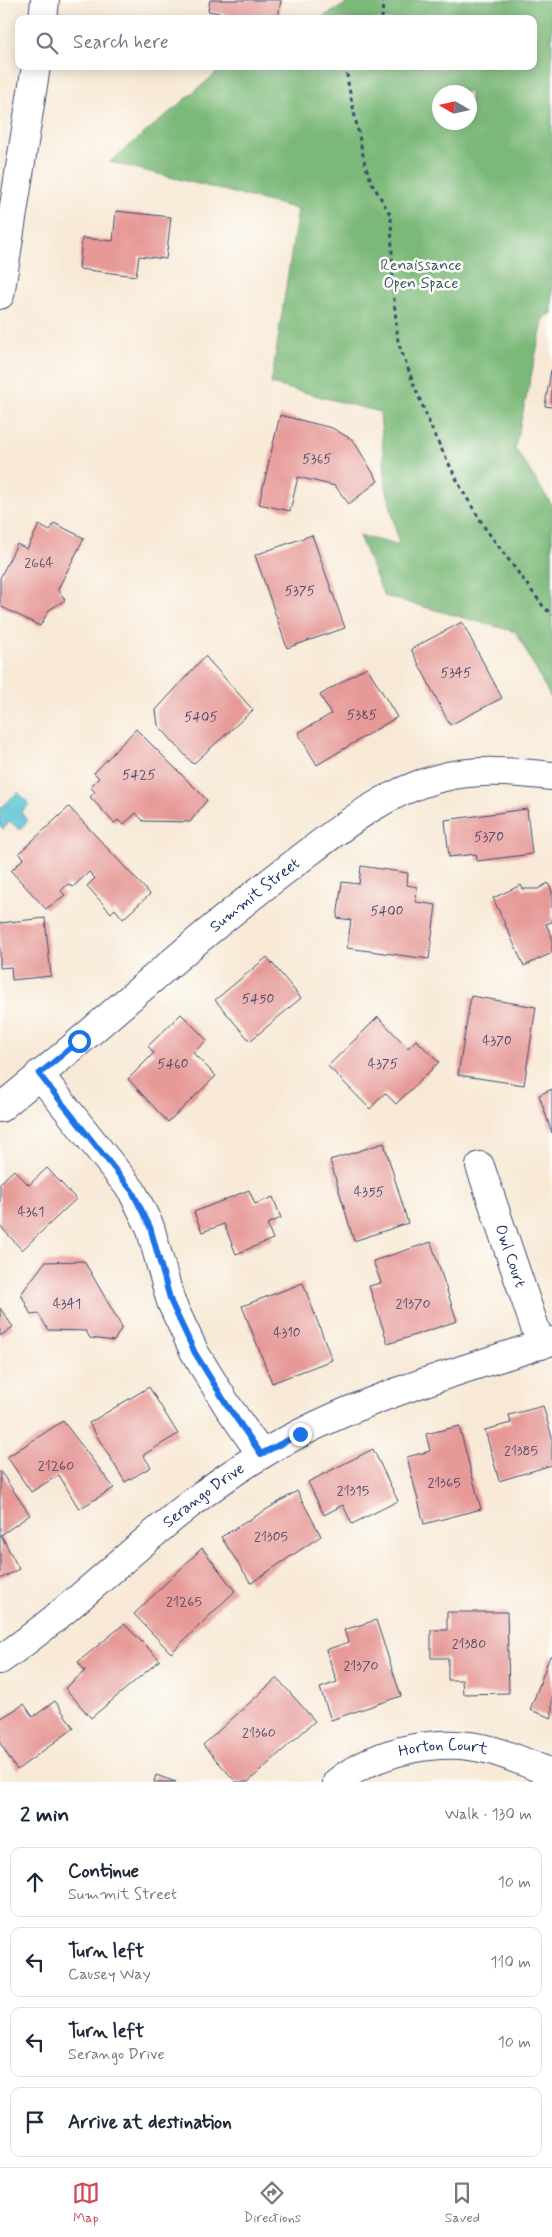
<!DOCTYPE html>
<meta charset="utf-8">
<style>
:root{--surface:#fff;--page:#f6f6f7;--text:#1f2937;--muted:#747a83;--line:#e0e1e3;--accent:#d1495b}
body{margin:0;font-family:Mynerve,sans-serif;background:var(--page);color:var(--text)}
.compass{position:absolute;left:432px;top:85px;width:45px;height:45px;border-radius:50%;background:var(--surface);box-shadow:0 2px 12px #0003;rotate:279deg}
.stop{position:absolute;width:15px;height:15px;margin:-11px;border:4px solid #1a73e8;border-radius:50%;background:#fff}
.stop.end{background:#1a73e8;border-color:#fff;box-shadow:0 1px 5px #0008}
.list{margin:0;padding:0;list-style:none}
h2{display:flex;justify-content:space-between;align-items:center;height:65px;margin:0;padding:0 20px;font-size:21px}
h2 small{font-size:16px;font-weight:400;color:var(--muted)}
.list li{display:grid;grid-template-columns:32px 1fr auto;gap:15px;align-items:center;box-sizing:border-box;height:70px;margin:0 10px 10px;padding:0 10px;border:1px solid var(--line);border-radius:10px}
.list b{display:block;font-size:19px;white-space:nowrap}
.list p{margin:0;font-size:16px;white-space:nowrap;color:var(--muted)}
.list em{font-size:16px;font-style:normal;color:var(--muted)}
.icon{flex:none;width:28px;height:28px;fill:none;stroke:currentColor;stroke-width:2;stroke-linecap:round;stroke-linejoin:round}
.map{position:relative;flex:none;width:552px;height:1782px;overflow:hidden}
.search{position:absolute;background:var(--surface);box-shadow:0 2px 12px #0003;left:15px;right:15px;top:15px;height:55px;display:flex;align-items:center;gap:12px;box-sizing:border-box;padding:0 18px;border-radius:10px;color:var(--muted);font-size:19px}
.sheet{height:385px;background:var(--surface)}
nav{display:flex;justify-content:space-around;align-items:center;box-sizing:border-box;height:70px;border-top:1px solid var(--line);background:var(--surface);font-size:14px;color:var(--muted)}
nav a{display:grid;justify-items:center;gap:2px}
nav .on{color:var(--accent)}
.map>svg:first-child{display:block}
.forest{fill:#7cb979;stroke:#4c746c;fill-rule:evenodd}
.water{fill:#58c4d2;stroke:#3a7a98}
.building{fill:#e69997}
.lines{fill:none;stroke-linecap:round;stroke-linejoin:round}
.minor-casing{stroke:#3c4b70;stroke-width:30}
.tertiary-casing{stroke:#3c4b70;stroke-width:30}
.path{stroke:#3c4b70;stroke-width:3;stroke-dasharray:4 4;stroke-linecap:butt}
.minor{stroke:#fff;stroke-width:28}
.tertiary{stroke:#fff;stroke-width:28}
.route{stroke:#1a73e8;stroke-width:6}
.labels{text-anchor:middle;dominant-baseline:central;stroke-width:5;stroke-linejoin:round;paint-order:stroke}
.number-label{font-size:14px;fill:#4e4a6c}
.park-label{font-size:16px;fill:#3b5a6a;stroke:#fdfcf7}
.street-label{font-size:16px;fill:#1b2f5e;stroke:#fdfcf7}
</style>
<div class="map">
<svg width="552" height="1782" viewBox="0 0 552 1782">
<rect width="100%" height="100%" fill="#fdfcf7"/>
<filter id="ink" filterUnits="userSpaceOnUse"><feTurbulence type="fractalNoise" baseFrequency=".02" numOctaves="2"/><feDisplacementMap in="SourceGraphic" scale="10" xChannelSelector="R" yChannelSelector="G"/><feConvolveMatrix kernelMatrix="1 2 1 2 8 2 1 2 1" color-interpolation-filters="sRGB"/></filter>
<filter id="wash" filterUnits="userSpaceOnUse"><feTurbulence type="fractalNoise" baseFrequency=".0096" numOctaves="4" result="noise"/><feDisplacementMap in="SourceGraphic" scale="20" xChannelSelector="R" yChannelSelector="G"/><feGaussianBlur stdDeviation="1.12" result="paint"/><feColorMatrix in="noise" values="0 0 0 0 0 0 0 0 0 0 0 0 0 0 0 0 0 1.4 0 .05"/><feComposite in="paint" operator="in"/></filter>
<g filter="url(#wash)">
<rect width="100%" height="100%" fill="#f8e9d6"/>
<path class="forest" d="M347 0H552V313L544 318 515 448 552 505V700L516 632 384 596 359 536 399 545 386 486 380 412 271 384 298 209 110 162 225 66H533V19H319L346 4ZM440 92H470V122H440Z"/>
<path class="water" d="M18 792 30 804 21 813 28 821 19 830 10 821 3 829 0 826V809Z"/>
<g id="blocks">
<path class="building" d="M210 0H281L278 19H253L208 11Z
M116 211 171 217 166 259 139 256 136 276 79 269 82 238 113 241Z
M551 370H552V407L545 406Z
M280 415 332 428 353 440 378 481 349 504 335 486 298 477 290 511 259 504Z
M54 523 84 538 58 589 65 600 49 610 40 626 0 606V578L17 544 27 549 39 525 50 531Z
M312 535 345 628 287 648 255 555Z
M462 622 502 698 450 725 411 649Z
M205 656 253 710 193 764 158 725 156 710Z
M367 667 397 717 317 765 298 733 331 714 320 695Z
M136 729 207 800 190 822 143 821 136 813 123 825 118 820 114 823 90 797 95 792 90 787 99 778 94 773Z
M69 807 150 894 123 919 115 909 111 913 87 886 95 878 89 872 73 887 68 884 61 891 65 895 46 909 11 871 24 858 19 853Z
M527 809 532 854 477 861 476 854 449 857 445 820Z
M361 866 408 873 407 885 417 887 416 902 436 905 429 959 347 948 351 920 337 918 342 882 359 884Z
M548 883 552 891V922L546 924 552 937V953L524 966 493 898 521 885 523 889H538Z
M45 918 51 976 12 980 11 967 0 968V923Z
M267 957 301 998 250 1041 215 1000Z
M471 996 536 1007 524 1085 458 1075Z
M181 1014 207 1040 193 1053 216 1076 168 1122 128 1079 154 1053 148 1046Z
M378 1017 408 1048 416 1040 439 1062 396 1104 385 1093 370 1109 328 1066Z
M552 1089V1133L539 1095Z
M384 1143 408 1223 354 1241 330 1160Z
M47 1168 76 1199 22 1250 0 1226V1183L14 1170 29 1185Z
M249 1190 255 1204 273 1197 281 1218 267 1224 273 1239 236 1254 224 1224 202 1232 194 1212Z
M431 1242 457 1321 388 1344 369 1286 381 1283 373 1261Z
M84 1261 122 1327 114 1341 90 1338 86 1331 48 1330 39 1314 31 1315 21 1294 45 1262Z
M303 1283 332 1360 272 1383 242 1306Z
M0 1308 13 1327 0 1336Z
M149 1387 178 1434 143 1455 151 1467 125 1482 89 1423Z
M543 1406 552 1437V1465L499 1481 485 1430 511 1423 509 1415Z
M63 1421 114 1488 79 1509 59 1475 31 1492 7 1457Z
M459 1426 481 1509 424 1524 407 1457 430 1451 426 1434Z
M373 1449 398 1501 352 1524 343 1505 324 1515 308 1482Z
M0 1471 30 1515 1 1535 19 1569 0 1579Z
M297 1491 321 1536 251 1583 221 1537Z
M202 1548 235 1591 171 1653 134 1614Z
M447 1612H507L509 1693 463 1694 462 1680H448V1658H431V1630H447Z
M376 1620 401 1696 331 1720 320 1688 337 1682 326 1650 348 1642 344 1630Z
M124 1624 160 1660 91 1718 65 1688 85 1671 78 1662Z
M550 1656H552V1718L530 1710Z
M277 1678 315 1721 248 1782H236L203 1745Z
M55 1701 74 1728 17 1770 0 1743V1719L24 1704 33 1717Z
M156 1775 176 1782H154Z"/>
</g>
</g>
<g filter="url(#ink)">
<use href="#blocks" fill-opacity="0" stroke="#3c4b70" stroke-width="1"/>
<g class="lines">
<defs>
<g id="minor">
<path d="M43 19 45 0"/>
<path d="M0 295 36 66"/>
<path d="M39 1074 132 1191 150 1227 171 1302 195 1353 227 1405 261 1454"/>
<path id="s1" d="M480 1166 541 1345"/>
<path id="s2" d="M0 1660C91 1597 165 1512 261 1455 350 1401 453 1373 552 1341"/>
<path id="s3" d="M337 1782C379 1749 443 1736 494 1751 514 1757 533 1766 552 1773"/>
</g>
<g id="tertiary">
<path id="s4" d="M0 1108C98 1029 190 942 291 866 336 832 380 794 436 779 474 768 513 772 552 776"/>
</g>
</defs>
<use href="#minor" class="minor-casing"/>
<use href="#tertiary" class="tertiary-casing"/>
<path class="path" d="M382 19 383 0
M348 66 347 78 365 165 372 183 391 216 393 289 398 342 414 385 434 434 461 488 485 528 543 606 552 615"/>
<use href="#minor" class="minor"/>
<use href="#tertiary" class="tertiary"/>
</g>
</g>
<g class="lines" filter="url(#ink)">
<path class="route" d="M79 1041 39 1074 132 1191 150 1227 171 1302 195 1353 227 1405 261 1454 300 1434"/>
</g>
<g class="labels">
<g class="number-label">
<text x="317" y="459">5365</text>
<text x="39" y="563">2664</text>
<text x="300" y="591">5375</text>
<text x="456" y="673">5345</text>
<text x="362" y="715">5385</text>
<text x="201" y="717">5405</text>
<text x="139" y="775">5425</text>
<text x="489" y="837">5370</text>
<text x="387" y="911">5400</text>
<text x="258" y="999">5450</text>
<text x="497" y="1041">4370</text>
<text x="173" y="1064">5460</text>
<text x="383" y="1064">4375</text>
<text x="369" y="1192">4355</text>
<text x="31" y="1212">4361</text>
<text x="67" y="1304">4341</text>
<text x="413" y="1304">21370</text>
<text x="287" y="1333">4310</text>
<text x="521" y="1451">21385</text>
<text x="56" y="1466">21260</text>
<text x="444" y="1483">21365</text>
<text x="353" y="1491">21315</text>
<text x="271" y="1537">21305</text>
<text x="184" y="1602">21265</text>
<text x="469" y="1644">21380</text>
<text x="361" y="1666">21370</text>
<text x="259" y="1733">21360</text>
</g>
<g class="park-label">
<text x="421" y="265">Renaissance<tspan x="421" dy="18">Open Space</tspan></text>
</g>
<g class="street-label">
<text stroke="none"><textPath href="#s4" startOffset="332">Summit Street</textPath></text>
<text stroke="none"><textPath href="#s1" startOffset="95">Owl Court</textPath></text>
<text stroke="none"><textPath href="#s2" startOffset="262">Serango Drive</textPath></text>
<text stroke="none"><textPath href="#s3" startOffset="114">Horton Court</textPath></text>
</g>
</g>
</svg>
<svg class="compass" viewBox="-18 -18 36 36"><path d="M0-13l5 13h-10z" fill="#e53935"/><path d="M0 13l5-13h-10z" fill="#747a83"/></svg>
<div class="stop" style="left:79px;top:1041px"></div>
<div class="stop end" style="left:300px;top:1434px"></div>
<div class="search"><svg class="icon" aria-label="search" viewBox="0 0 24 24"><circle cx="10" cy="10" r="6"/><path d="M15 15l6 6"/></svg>Search here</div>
</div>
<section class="sheet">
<h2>2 min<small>Walk · 130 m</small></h2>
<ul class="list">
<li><svg class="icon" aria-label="ahead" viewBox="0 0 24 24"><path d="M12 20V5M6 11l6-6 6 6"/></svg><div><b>Continue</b><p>Summit Street</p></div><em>10 m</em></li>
<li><svg class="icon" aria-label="left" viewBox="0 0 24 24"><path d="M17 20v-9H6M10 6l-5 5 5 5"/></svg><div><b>Turn left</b><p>Causey Way</p></div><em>110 m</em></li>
<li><svg class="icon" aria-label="left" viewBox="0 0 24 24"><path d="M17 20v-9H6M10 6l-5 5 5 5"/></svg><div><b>Turn left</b><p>Serango Drive</p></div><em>10 m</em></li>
<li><svg class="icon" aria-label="arrive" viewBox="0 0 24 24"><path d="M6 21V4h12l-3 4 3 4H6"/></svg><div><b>Arrive at destination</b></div></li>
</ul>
</section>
<nav>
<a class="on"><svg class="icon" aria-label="map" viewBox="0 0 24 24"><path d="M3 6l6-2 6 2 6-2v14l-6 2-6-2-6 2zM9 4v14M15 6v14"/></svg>Map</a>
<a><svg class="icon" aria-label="directions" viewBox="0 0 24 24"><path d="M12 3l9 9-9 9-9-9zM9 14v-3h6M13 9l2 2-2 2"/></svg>Directions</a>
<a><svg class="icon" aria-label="saved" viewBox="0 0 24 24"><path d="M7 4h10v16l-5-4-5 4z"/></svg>Saved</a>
</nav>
